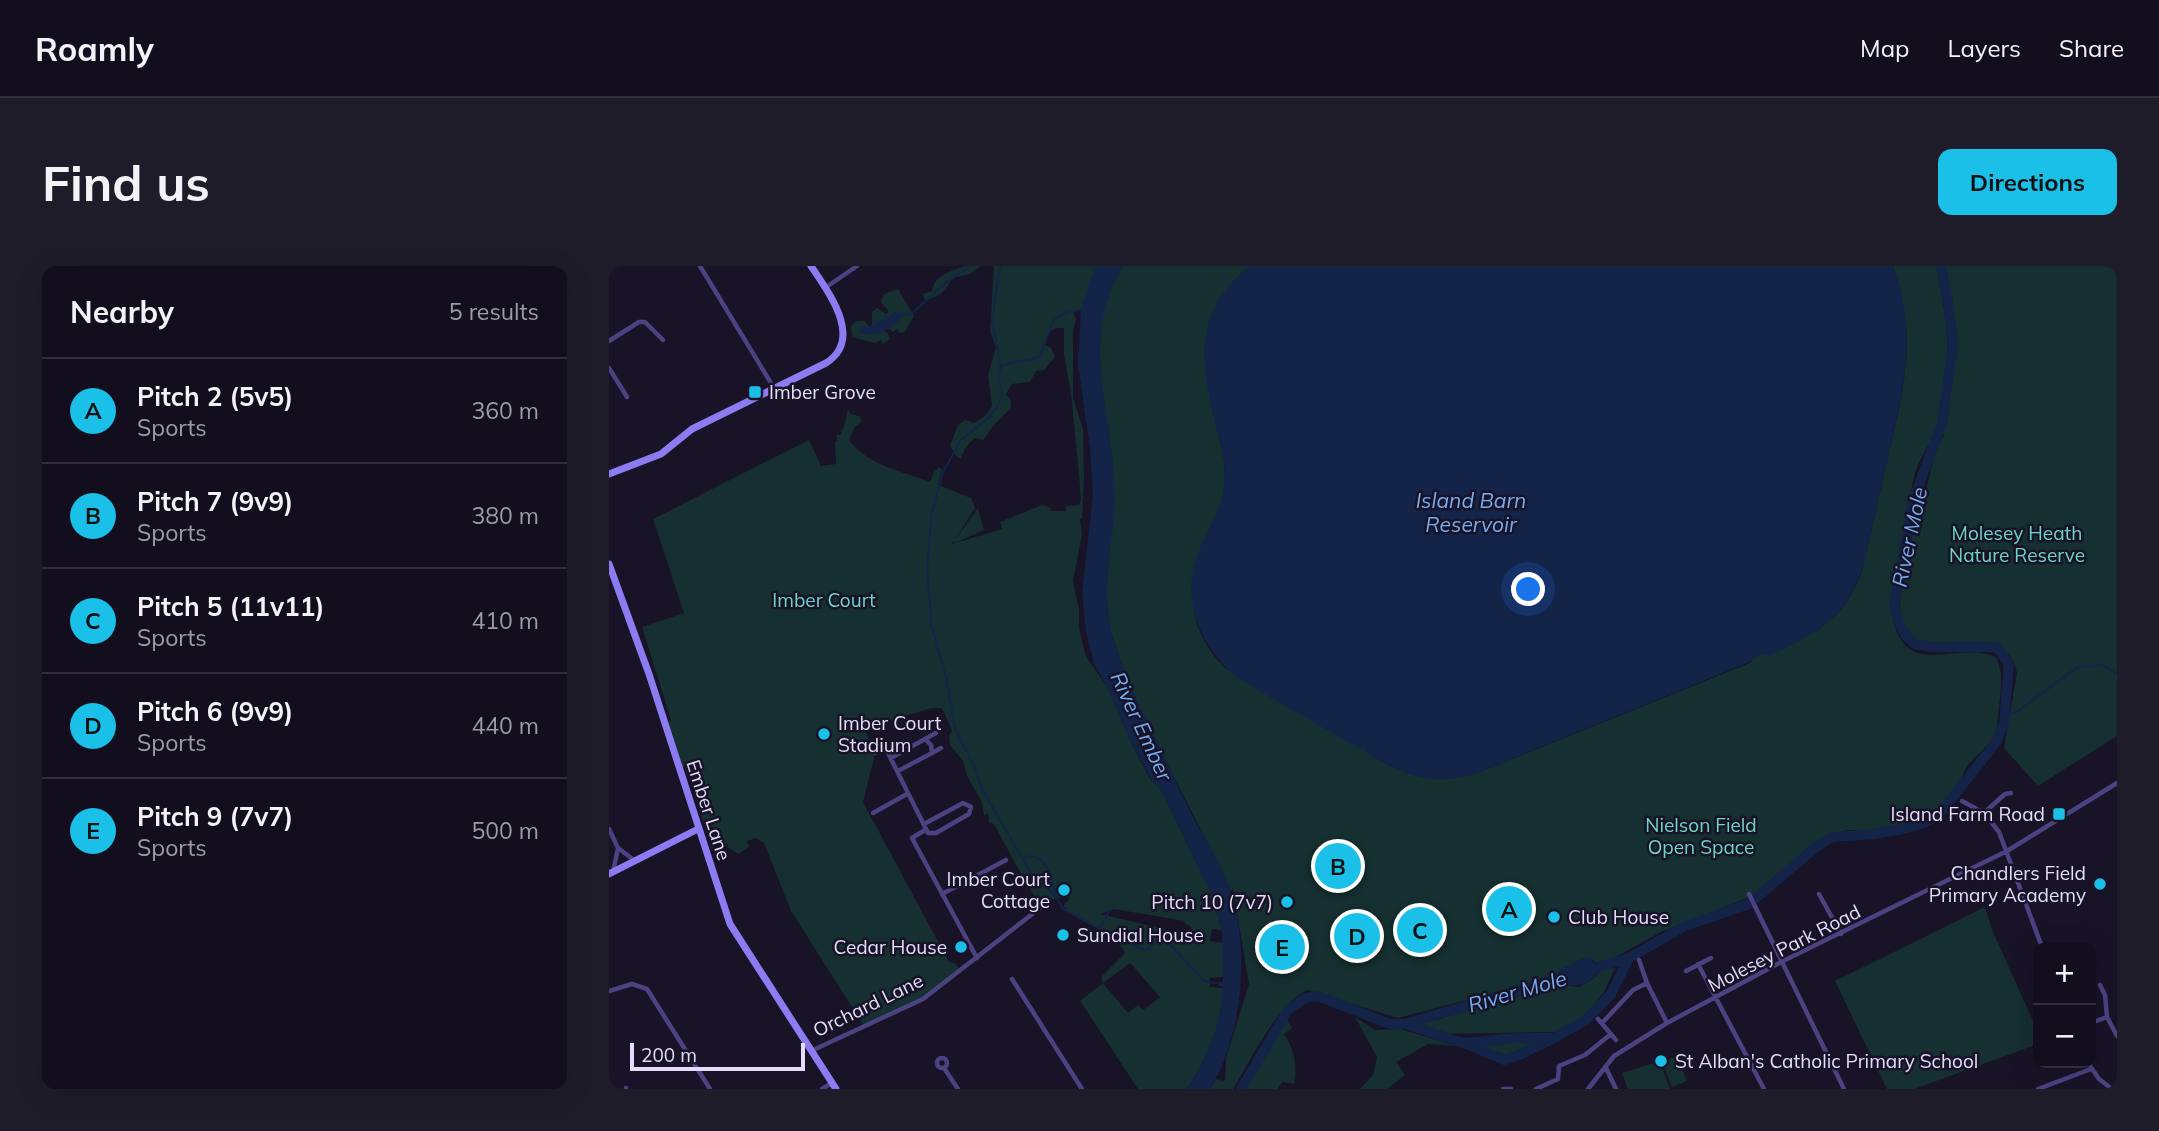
<!DOCTYPE html>
<meta charset="utf-8">
<style>
:root{--surface:#120e1d;--page:#1f1c2a;--text:#f1f3f6;--muted:#9c9ca4;--line:#312e3b;--accent:#1bc0e8}
body{margin:0;font-family:Mulish,sans-serif;background:var(--page);color:var(--text)}
.controls{position:absolute;right:21px;bottom:21px;display:grid;overflow:hidden;border-radius:14px;box-shadow:0 7px 28px #0002}
.controls button{width:63px;height:63px;display:grid;place-items:center;padding:0;border:0;border-bottom:2px solid var(--line);background:var(--surface);color:var(--text);font:35px sans-serif}
.scale{position:absolute;left:21px;bottom:18px;width:175px;box-sizing:border-box;padding-left:7px;border:4px solid #e3dcfb;border-top:0;font-size:19px;line-height:24px;white-space:nowrap;color:#e3dcfb;-webkit-text-stroke:5px #181327;paint-order:stroke}
.you{position:absolute;left:920px;top:324px;width:24px;height:24px;margin:-18px;border:5px solid #fff;border-radius:50%;background:#1a73e8;box-shadow:0 0 0 10px #1a73e833}
.badge{display:grid;place-items:center;width:46px;height:46px;border-radius:50%;background:var(--accent);color:#111;font-size:23px;font-weight:700}
.pin{position:absolute;translate:-50% -50%;border:4px solid #fff;box-shadow:0 2px 7px #0006}
.list{margin:0;padding:0;list-style:none}
h2{display:flex;justify-content:space-between;align-items:center;height:91px;margin:0;padding:0 28px;font-size:30px}
h2 small{font-size:23px;font-weight:400;color:var(--muted)}
.list li{display:grid;grid-template-columns:46px 1fr auto;gap:21px;align-items:center;box-sizing:border-box;height:105px;padding:0 28px;border-top:2px solid var(--line)}
.list b{display:block;font-size:26px;white-space:nowrap}
.list p{margin:0;font-size:23px;white-space:nowrap;color:var(--muted)}
.list em{font-size:23px;font-style:normal;color:var(--muted)}
.map{position:relative;flex:none;width:1508px;height:823px;overflow:hidden;border-radius:14px}
header{display:flex;align-items:center;gap:42px;box-sizing:border-box;height:98px;padding:0 35px;background:var(--surface);border-bottom:2px solid var(--line)}
header strong{font-size:33px}
nav{display:flex;gap:38px;margin-inline-start:auto;font-size:24px}
.intro{display:flex;align-items:center;justify-content:space-between;box-sizing:border-box;height:168px;padding:0 42px}
h1{margin:0;font-size:49px}
.button{padding:18px 32px;border-radius:14px;background:var(--accent);color:#111;font-size:24px;font-weight:700}
main{display:flex;gap:42px;padding:0 42px}
aside{flex:1;background:var(--surface);border-radius:14px;box-shadow:0 7px 28px #0002}
.map>svg:first-child{display:block}
.green{fill:#162f30;fill-rule:evenodd}
.water{fill:#142449}
.lines{fill:none;stroke-linecap:round;stroke-linejoin:round}
.stream{stroke:#142449;stroke-width:2}
.river{stroke:#142449;stroke-width:10}
.minor{stroke:#4b4281;stroke-width:4.5}
.secondary{stroke:#8b7cf2;stroke-width:7}
.poi-dot{fill:#1bc0e8;stroke:#181327;stroke-width:2.5}
.labels{text-anchor:middle;dominant-baseline:central;stroke-width:5;stroke-linejoin:round;paint-order:stroke}
.poi-label{font-size:19px;fill:#e3dcfb;stroke:#181327;text-anchor:start}
.park-label{font-size:19px;fill:#6ed5c5;stroke:#181327}
.street-label{font-size:19px;fill:#e3dcfb;stroke:#181327}
.water-label{font-size:21px;font-style:italic;fill:#74abf1;stroke:#181327}
</style>
<header>
<strong>Roamly</strong>
<nav><a>Map</a><a>Layers</a><a>Share</a></nav>
</header>
<div class="intro"><h1>Find us</h1><a class="button">Directions</a></div>
<main>
<aside>
<h2>Nearby<small>5 results</small></h2>
<ul class="list">
<li><span class="badge">A</span><div><b>Pitch 2 (5v5)</b><p>Sports</p></div><em>360 m</em></li>
<li><span class="badge">B</span><div><b>Pitch 7 (9v9)</b><p>Sports</p></div><em>380 m</em></li>
<li><span class="badge">C</span><div><b>Pitch 5 (11v11)</b><p>Sports</p></div><em>410 m</em></li>
<li><span class="badge">D</span><div><b>Pitch 6 (9v9)</b><p>Sports</p></div><em>440 m</em></li>
<li><span class="badge">E</span><div><b>Pitch 9 (7v7)</b><p>Sports</p></div><em>500 m</em></li>
</ul>
</aside>
<div class="map">
<svg width="1508" height="823" viewBox="0 0 1508 823">
<rect width="100%" height="100%" fill="#181327"/>
<path class="green" d="M356 0H372L361 8 343 12C337 25 329 32 316 34L314 28 323 25C325 9 343 5 356 0Z
M385 0H491L472 44 464 46 467 53 464 65V132L474 163 475 212 473 253H471L473 268 464 315 470 344V362L477 391 498 420 521 474 541 513 552 523 600 623 613 664 603 663 601 675 614 677V711L601 712V721L614 722C613 759 598 792 578 823H529L471 735 494 717 492 711 516 687 507 672 470 653 455 641V639L461 632C450 630 440 634 430 639 414 611 399 585 385 558L380 557 379 547 375 549 373 536 358 510 354 495 341 479 340 469 343 465 333 442H323L256 462 265 492 254 536 340 696 346 697 351 704 314 733 255 760 182 645 155 577 147 572 138 575 140 581 129 588 119 581V578L103 583 77 502 73 500 63 467 58 458 62 454 33 361 75 347 44 253 200 174 212 200 227 198 226 176 228 175V169H231L236 158 239 142 241 148 250 150 253 155 245 162 240 174C258 199 293 205 321 216L325 206 330 201 333 204 329 219 362 232 366 242 346 274 369 242 375 264 346 277 345 275 343 278 393 263 391 256 433 239 441 241 442 245H457V240L470 239 472 234 470 208 462 127 455 89V62C440 61 440 66 436 79L442 82 446 91 435 104 427 105 421 116 403 118 397 128 402 134V142L384 160 374 174 366 172C358 179 355 183 352 193L347 190 341 179 349 159 356 154 365 157 377 149 383 140 379 109 387 81 381 65ZM505 643 576 655 575 656 582 661 585 670 491 648ZM521 697 551 731 534 744 529 739 519 747 494 717Z
M514 0H642C571 54 599 120 615 193 616 207 617 222 613 236 609 249 602 259 597 271 577 318 577 362 615 401L756 477 760 476 756 485C795 510 825 521 871 506L1143 396 1142 393 1156 387 1157 390C1202 370 1233 357 1252 308 1261 272 1269 236 1277 199 1294 126 1310 74 1284 0H1328C1334 36 1341 74 1338 111 1336 132 1331 153 1323 172 1317 185 1308 197 1305 211 1302 224 1301 239 1298 253 1291 289 1268 350 1297 380 1317 401 1359 376 1388 392L1392 407V422L1387 470 1358 500 1350 518 1328 545 1314 552 1297 558 1269 564H1238L1214 571 1141 631 1052 666 1005 692 988 697 978 691 955 702 942 712 789 752 698 724C667 739 643 793 624 823H601L607 813 615 815 616 813 617 792 640 718 624 623 621 625 617 613C593 567 570 521 547 475 531 441 514 408 504 372 488 319 507 257 504 202 501 155 484 106 492 59 495 37 503 19 514 0Z
M1335 0H1508V470L1429 520 1395 482 1408 407C1395 339 1289 416 1291 340 1292 311 1303 272 1310 243L1313 242 1326 185 1335 169 1333 168 1341 127 1346 75Z
M289 23 305 50 296 66 290 67 288 63 284 66 273 57 270 63 278 66 281 73 274 78 272 74 266 77 243 71 242 60 248 55H256L260 61H263V46L268 42 277 48 280 46 272 36 275 28Z
M1376 641 1384 666 1429 766V778L1305 823H1278L1226 715Z
M1006 702 995 726 979 746 968 756 946 766 833 768 807 758 828 754 944 716 969 721 984 713 993 704Z
M746 751 766 764 792 763 847 780 819 778 787 796 796 809 778 823H751L764 809 768 791Z
M677 752 683 762 675 768C685 782 689 801 685 818L673 816 669 823H637Z
M933 774 897 789 866 778Z
M1068 790 1078 815 1063 821 1053 796Z
M1048 796 1052 798 1061 823H1019L1013 807Z"/>
<path class="water" d="M488 0H514C476 64 495 121 503 190 505 209 506 229 505 248 502 288 492 330 503 369 512 403 529 435 544 467 557 496 571 524 585 553 596 573 609 593 617 613 643 673 635 768 601 823H578C599 792 613 757 614 720H610V716H614L613 664 600 623 552 523 542 513 521 474 498 420 485 398 477 366 473 327 484 229 481 182 469 98 472 44 480 17Z
M642 0H1284C1308 65 1296 116 1281 181 1273 218 1264 256 1256 293 1241 350 1209 368 1157 391L1155 387 1143 393V395L871 506C824 521 795 510 755 485L760 478 759 476 753 484 630 413C591 382 570 333 590 285 606 247 619 238 615 193 599 120 570 55 642 0Z
M289 45 293 51C283 64 266 71 250 67L252 62 264 59Z
M978 691 992 701 993 704C974 722 969 722 944 716L942 712 955 702Z"/>
<g class="lines">
<path class="stream" d="M471 44 457 47 445 53 431 90C416 98 407 93 392 100L389 111 393 126 390 138 380 152 352 174 334 206 323 246 318 302 323 361 337 411 346 463 367 504 373 523 421 606 447 631 454 643 536 685 554 671 595 715 612 718
M292 49 298 47 301 49 338 16 361 0
M391 99 383 54 391 0
M1397 449 1408 446 1467 402 1493 399 1508 408
M415 592 421 590C440 593 442 612 446 628
M491 661 501 644"/>
<path class="river" d="M979 704 1020 692 1076 660 1140 638 1207 581 1224 571 1266 568 1294 563 1312 558 1329 550 1388 475 1395 457 1400 398 1388 381H1323L1306 378 1297 370 1291 360 1285 339 1304 235 1333 157 1344 79 1339 35 1332 0
M796 758 854 777 908 772H945L977 754 1002 728 1020 692
M855 777 895 794 906 791 943 773
M632 823 679 744 696 732 709 730 781 758H796L957 710"/>
<path class="minor" d="M91 0 165 122
M216 22 248 0
M0 75 30 56H36L54 74
M0 102 18 131
M316 473 327 467
M276 481 319 567H327L360 548 362 541 354 537 315 558
M266 487 283 477
M323 487 332 482
M282 492 316 473 322 479 323 487 289 505
M1353 535 1375 547 1390 566 1433 681
M264 547 298 528
M1375 547 1396 528 1402 527
M0 563 9 582 25 594
M316 564 303 572 368 692
M4 606 9 582
M333 628 397 594
M1140 628 1235 823
M1210 628 1232 668
M1030 694 1038 717 1058 757
M1089 698 1155 823
M1077 705 1102 692
M403 713 473 823
M1491 719 1496 729 1498 751 1508 770
M0 725 23 718 38 723 101 823
M989 753 1007 774
M993 757 1024 724 1038 717
M1482 757 1498 751
M202 785 314 733 431 642
M328 797a5 5 0 1 1 10 0a5 5 0 1 1-10 0Z
M1479 797 1490 813 1503 823
M335 802 349 823
M997 802 1007 823
M17 822V823
M213 823 223 817
M894 823H902
M927 823 949 813 950 800 976 789 1002 768
M979 823 1005 790 1058 757 1174 695 1398 585 1508 517
M1429 823 1482 803"/>
<path class="secondary" d="M0 208 52 188 83 163 217 97C255 73 220 27 202 0
M0 298 40 408 121 658 227 823
M0 608 89 563"/>
</g>
<g class="poi-dot">
<rect x="139" y="119" width="14" height="14" rx="3.5"/>
<circle cx="215" cy="468" r="7"/>
<rect x="1443" y="541" width="14" height="14" rx="3.5"/>
<circle cx="1491" cy="618" r="7"/>
<circle cx="455" cy="624" r="7"/>
<circle cx="678" cy="636" r="7"/>
<circle cx="945" cy="651" r="7"/>
<circle cx="454" cy="669" r="7"/>
<circle cx="352" cy="681" r="7"/>
<circle cx="1052" cy="795" r="7"/>
</g>
<g class="labels">
<g class="poi-label">
<text x="160" y="126">Imber Grove</text>
<text x="229" y="457">Imber Court<tspan x="229" dy="22">Stadium</tspan></text>
<text x="1436" y="548" text-anchor="end">Island Farm Road</text>
<text x="1477" y="607" text-anchor="end">Chandlers Field<tspan x="1477" dy="22">Primary Academy</tspan></text>
<text x="441" y="613" text-anchor="end">Imber Court<tspan x="441" dy="22">Cottage</tspan></text>
<text x="664" y="636" text-anchor="end">Pitch 10 (7v7)</text>
<text x="959" y="651">Club House</text>
<text x="468" y="669">Sundial House</text>
<text x="338" y="681" text-anchor="end">Cedar House</text>
<text x="1066" y="795">St Alban's Catholic Primary School</text>
</g>
<g class="park-label">
<text x="1408" y="267">Molesey Heath<tspan x="1408" dy="22">Nature Reserve</tspan></text>
<text x="215" y="334">Imber Court</text>
<text x="1092" y="559">Nielson Field<tspan x="1092" dy="22">Open Space</tspan></text>
</g>
<g class="street-label">
<text transform="translate(100 544) rotate(72)">Ember Lane</text>
<text transform="translate(1175 682) rotate(-27)">Molesey Park Road</text>
<text transform="translate(259 739) rotate(-26)">Orchard Lane</text>
</g>
<g class="water-label">
<text x="862" y="234">Island Barn<tspan x="862" dy="24">Reservoir</tspan></text>
<text transform="translate(1300 271) rotate(-78)">River Mole</text>
<text transform="translate(533 460) rotate(65)">River Ember</text>
<text transform="translate(908 725) rotate(-16)">River Mole</text>
</g>
</g>
</svg>
<div class="controls">
<button>+</button>
<button>−</button>
</div>
<div class="scale">200 m</div>
<div class="you"></div>
<div class="pin badge" style="left:900px;top:643px">A</div>
<div class="pin badge" style="left:729px;top:600px">B</div>
<div class="pin badge" style="left:811px;top:664px">C</div>
<div class="pin badge" style="left:748px;top:670px">D</div>
<div class="pin badge" style="left:673px;top:681px">E</div>
</div>
</main>
